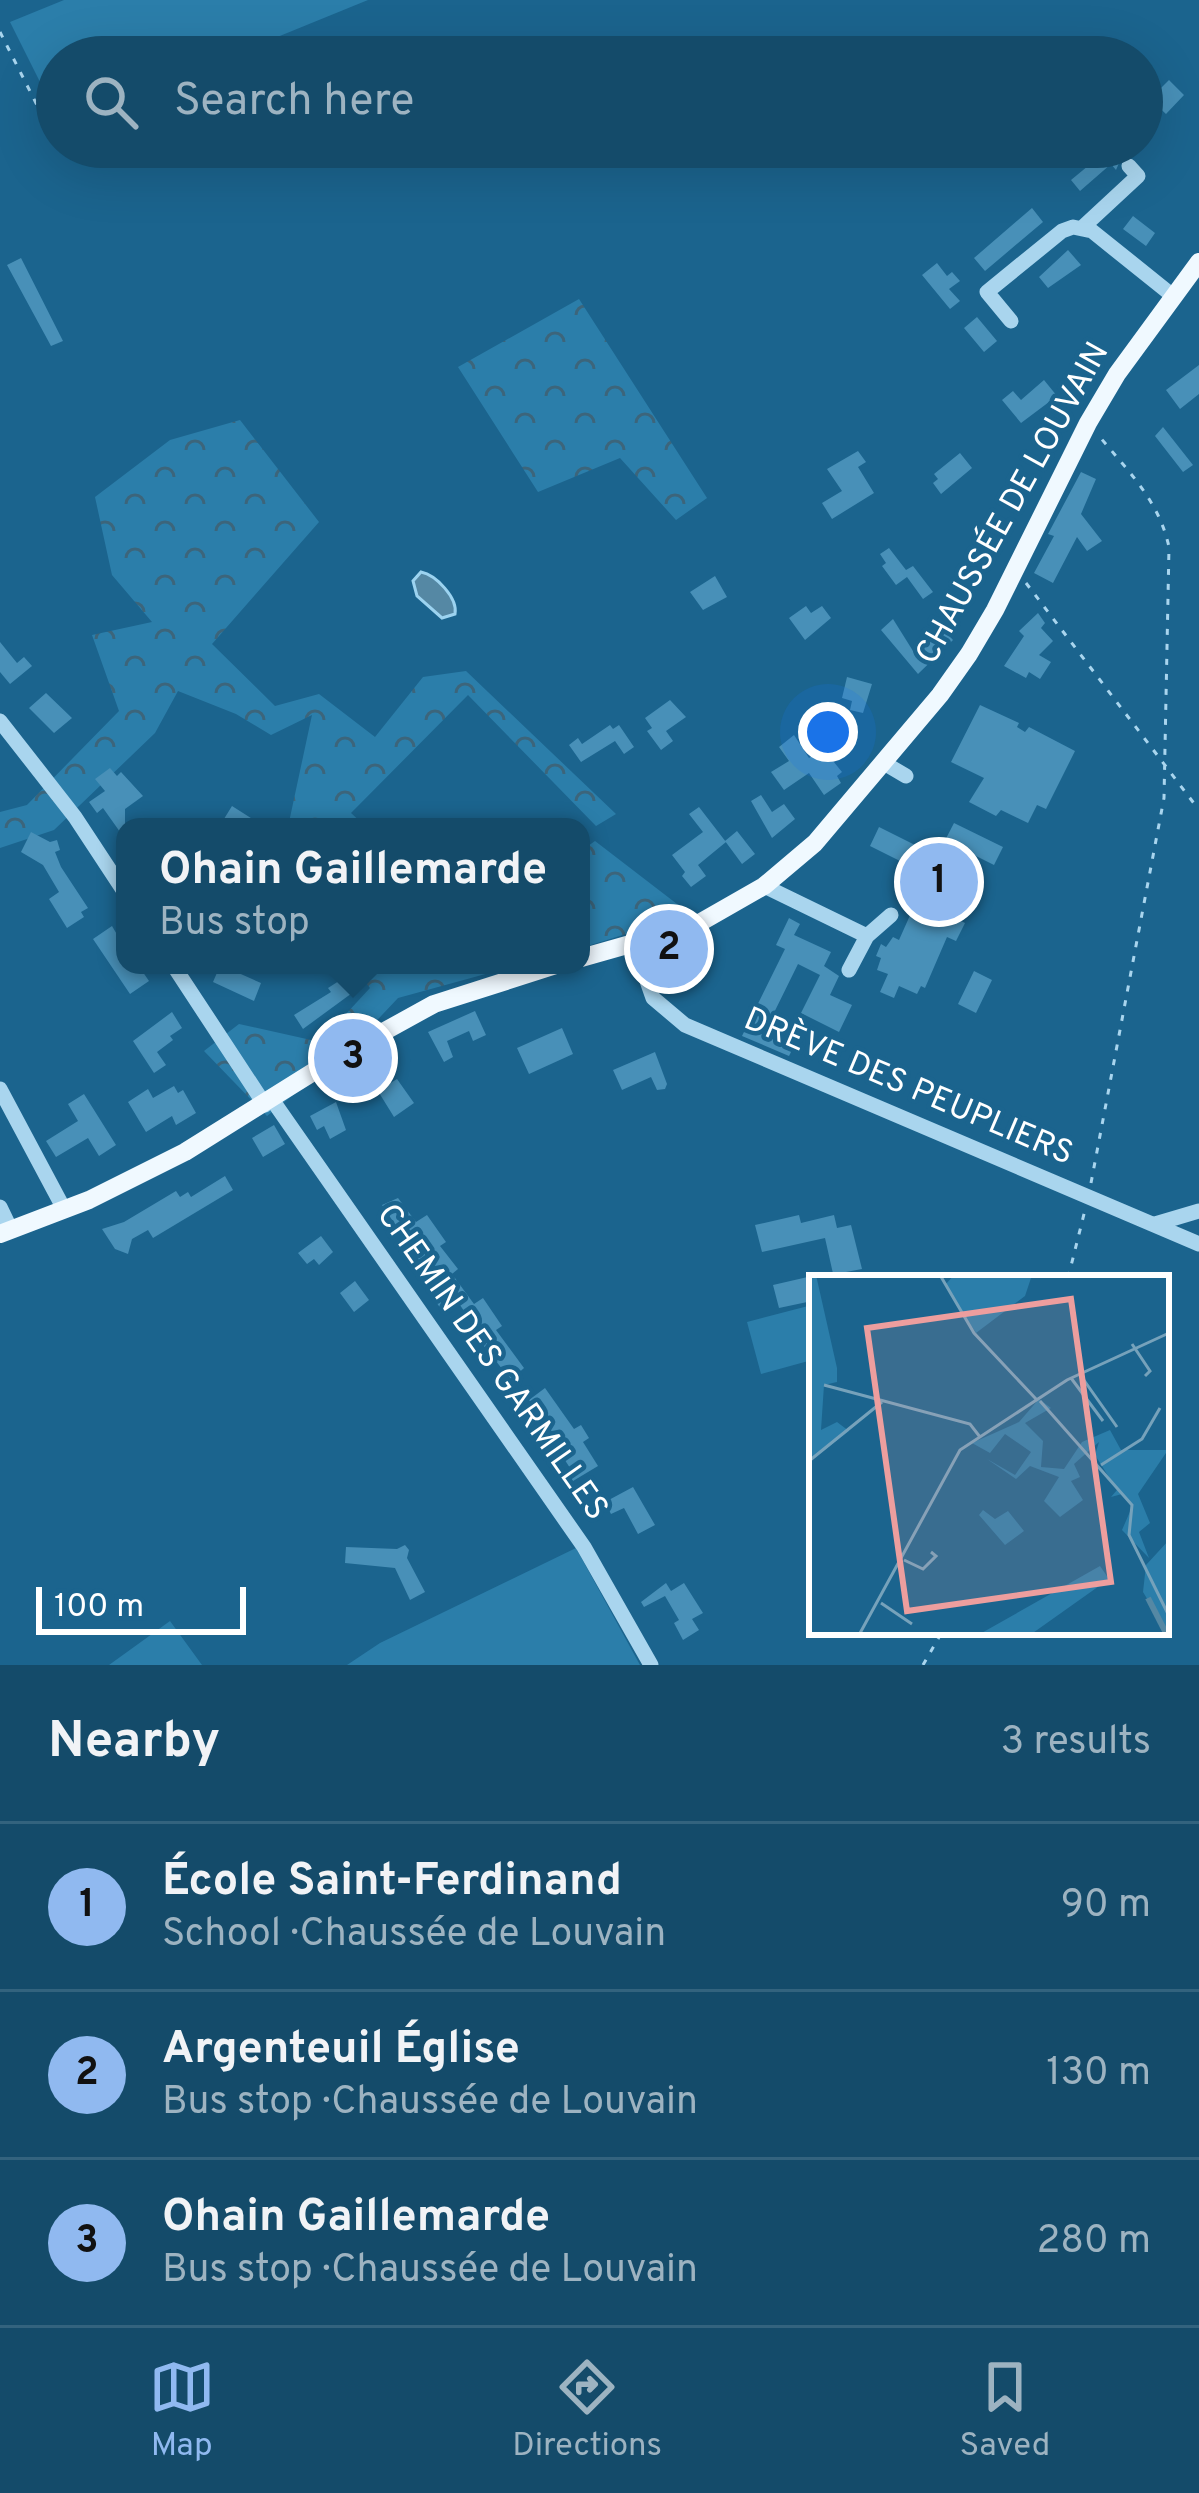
<!DOCTYPE html>
<meta charset="utf-8">
<style>
:root{--surface:#144b6a;--page:#1d5270;--text:#f1f3f6;--muted:#9db3c1;--line:#33637e;--accent:#90b9f0}
body{margin:0;font-family:Overpass,sans-serif;background:var(--page);color:var(--text)}
.scale{position:absolute;left:36px;bottom:30px;width:210px;box-sizing:border-box;padding-left:12px;border:6px solid #fff;border-top:0;font-size:33px;line-height:42px;white-space:nowrap;color:#fff;-webkit-text-stroke:9px #1b648e;paint-order:stroke}
.you{position:absolute;left:828px;top:732px;width:42px;height:42px;margin:-30px;border:9px solid #fff;border-radius:50%;background:#1a73e8;box-shadow:0 0 0 18px #1a73e833}
.badge{display:grid;place-items:center;width:78px;height:78px;border-radius:50%;background:var(--accent);color:#111;font-size:39px;font-weight:700}
.pin{position:absolute;translate:-50% -50%;border:6px solid #fff;box-shadow:0 3px 12px #0006}
.popup{position:absolute;left:116px;top:818px;width:474px;height:156px;box-sizing:border-box;display:grid;place-content:center;border-radius:24px;background:var(--surface);filter:drop-shadow(0 3px 9px #0005);font-size:39px;white-space:nowrap;color:var(--muted)}
.popup b{font-size:45px;color:var(--text)}
.popup::after{content:'';position:absolute;left:50%;top:100%;margin-left:-24px;border:24px solid transparent;border-top-color:var(--surface)}
.list{margin:0;padding:0;list-style:none}
h2{display:flex;justify-content:space-between;align-items:center;height:156px;margin:0;padding:0 48px;font-size:51px}
h2 small{font-size:39px;font-weight:400;color:var(--muted)}
.list li{display:grid;grid-template-columns:78px 1fr auto;gap:36px;align-items:center;box-sizing:border-box;height:168px;padding:0 48px;border-top:3px solid var(--line)}
.list b{display:block;font-size:45px;white-space:nowrap}
.list p{margin:0;font-size:39px;white-space:nowrap;color:var(--muted)}
.list em{font-size:39px;font-style:normal;color:var(--muted)}
.icon{flex:none;width:66px;height:66px;fill:none;stroke:currentColor;stroke-width:2;stroke-linecap:round;stroke-linejoin:round}
.map{position:relative;flex:none;width:1199px;height:1665px;overflow:hidden}
.search{position:absolute;background:var(--surface);box-shadow:0 12px 48px #0002;left:36px;right:36px;top:36px;height:132px;display:flex;align-items:center;gap:30px;box-sizing:border-box;padding:0 42px;border-radius:66px;color:var(--muted);font-size:45px}
.sheet{height:660px;background:var(--surface)}
nav{display:flex;justify-content:space-around;align-items:center;box-sizing:border-box;height:168px;border-top:3px solid var(--line);background:var(--surface);font-size:33px;color:var(--muted)}
nav a{display:grid;justify-items:center;gap:6px}
nav .on{color:var(--accent)}
.map>svg:first-child{display:block}
.grass{fill:#2b7eaa}
.forest{fill:url(#forest-crowns)}
.water{fill:#5588a4;stroke:#9cd3f0;stroke-width:3}
.building{fill:#4890b8}
.lines{fill:none;stroke-linecap:round;stroke-linejoin:round}
.path{stroke:#a9d5ee;stroke-width:3;stroke-dasharray:6 9;stroke-linecap:butt}
.minor{stroke:#a9d5ee;stroke-width:15}
.major{stroke:#f0f9ff;stroke-width:18}
.labels{text-anchor:middle;dominant-baseline:central;stroke-width:9;stroke-linejoin:round;paint-order:stroke}
.street-label{font-size:33px;fill:#fff;stroke:#1b648e}
.inset-river{fill:none;stroke:#5588a4;stroke-width:6}
.inset-road{fill:none;stroke:#76a2bb;stroke-width:3}
.view{fill:#ed9e9e;fill-opacity:0.15;stroke:#ed9e9e;stroke-width:6}
.inset-edge{fill:none;stroke:#fff;stroke-width:6}
</style>
<div class="map">
<svg width="1199" height="1665" viewBox="0 0 1199 1665">
<defs>
<pattern id="forest-crowns" width="20" height="18" patternUnits="userSpaceOnUse" patternTransform="scale(3)"><rect width="20" height="18" fill="#2b7eaa"/><path d="M2 6a3 3 0 1 1 6 0M12 15a3 3 0 1 1 6 0" fill="none" stroke="#3c657b"/></pattern>
</defs>
<rect width="100%" height="100%" fill="#1b648e"/>
<path class="grass" d="M64 0H368L228 57H57V103L51 104 10 22Z
M812 1305V1360L761 1374 747 1322Z
M576 1548 640 1665H347L380 1643Z
M170 1621 202 1665H109Z"/>
<path class="forest" d="M579 299 707 498 676 520 620 458 538 492 458 367Z
M240 420 319 522 212 644 275 706 319 694 375 737 423 677 466 671 616 814 596 826 468 695 351 813 366 827H288L312 715 271 735 236 714 178 691 155 733 54 830 0 848V812L27 805 119 711 92 635 152 622 112 575 95 497 170 440Z
M595 841 690 914 581 948V851Z
M352 965H518L398 998 350 1049 267 1116 204 1051 239 1024 320 1042 370 988Z"/>
<path class="water" d="M421 572C436 575 458 598 455 614L442 618 417 596 413 581Z"/>
<path class="building" d="M1169 80 1184 95 1166 114 1150 99Z
M1111 147H1143L1134 155 1122 156 1116 170 1111 164 1080 191 1071 180Z
M1032 208 1043 222 985 271 974 258Z
M1133 216 1155 233 1146 246 1123 229Z
M1068 250 1081 265 1048 288 1039 277Z
M21 258 63 341 51 346 7 265Z
M937 263 947 276 952 272 960 281 949 289 960 301 950 309 922 275Z
M977 317 997 341 984 352 964 328Z
M1199 365V394L1180 409 1166 390Z
M1044 380 1057 396 1021 423 1002 400 1013 391 1021 400Z
M1163 427 1193 465 1183 472 1155 436Z
M858 451 866 462 858 467 874 493 832 519 822 503 842 491 827 469Z
M960 453 972 468 941 494 933 483 938 479 934 474Z
M1081 472 1096 479 1081 514 1102 541 1087 551 1077 537 1053 583 1034 573 1054 536 1048 534Z
M889 548 906 570 913 566 933 592 923 599 907 577 896 585 882 566 886 563 880 554Z
M715 576 727 597 703 610 690 592Z
M806 606 811 613 822 606 831 618 805 640 789 618Z
M1038 613 1045 623 1041 628 1053 641 1039 655 1051 662 1040 679 1029 672 1026 678 1004 666 1024 636 1019 631Z
M893 619 913 651 940 626 953 640 918 674 881 630Z
M0 642 17 663 24 657 32 666 10 684 0 672Z
M847 677 872 684 863 713 850 710 852 701 842 698Z
M46 693 72 718 54 733 29 708Z
M670 700 686 717 666 731 673 741 661 750 647 731 652 728 645 718Z
M980 705 1019 723 1017 727 1025 732 1029 727 1075 751 1046 809 1037 805 1028 823 1001 810 996 816 969 802 984 778 951 762Z
M610 725 613 729 619 725 634 747 624 754 615 741 581 762 569 745 578 738 582 744Z
M794 735 809 758 816 753 822 761 829 756 842 772 837 776 841 783 824 795 809 773 784 790 771 772 789 761 779 747Z
M110 768 117 776 121 772 143 796 125 809V839L103 808 97 813 89 802 105 791 95 779Z
M761 795 772 812 784 804 795 819 772 838 751 801Z
M232 806 265 827H219Z
M699 807 726 842 698 865 706 876 691 887 682 876 685 872 672 855 703 832 689 814Z
M954 823 1003 847 994 865 968 852 939 910 965 923 956 941 947 937 925 988 921 986 917 994 899 986 894 998 880 992 888 974 877 970 881 958 876 956 881 944 886 947 893 937 899 940 928 875 870 846 879 827 937 856Z
M737 831 755 854 742 864 725 841Z
M31 832 50 842 57 840 60 850 55 852 61 867 88 908 81 912 84 917 67 928 49 899 59 892 43 865 21 852Z
M789 918 800 924 794 935 831 952 824 966 839 976 830 995 852 1005 839 1032 801 1013 820 975 798 964 764 1033 793 1048 789 1056 742 1036 785 949 776 945Z
M112 926 125 948V965H138L149 981 130 994 93 939Z
M225 967 261 983 254 1001 213 982 219 968 224 971Z
M974 971 992 980 976 1013 958 1004Z
M353 972 363 985 303 1029 294 1015 331 992 328 988Z
M475 1011 486 1035 473 1041 469 1031 447 1041 453 1057 444 1062 428 1032Z
M172 1012 182 1028 170 1036 173 1040 157 1052 166 1065 154 1073 133 1041Z
M562 1028 573 1054 529 1074 517 1048Z
M655 1052 667 1084 665 1089 657 1090 651 1077 622 1090 613 1070Z
M368 1075 389 1084 397 1079 414 1103 394 1117Z
M174 1086 178 1093 183 1090 196 1113 176 1125 172 1116 146 1132 128 1102 148 1089 153 1098Z
M84 1094 116 1145 99 1156 88 1138 56 1157 46 1141 78 1121 68 1104Z
M336 1102 346 1130 330 1139 324 1126 317 1130 310 1116Z
M274 1125 285 1144 263 1157 252 1138Z
M225 1176 233 1190 153 1238 148 1230 132 1239 128 1254 115 1249 102 1229 124 1222 176 1191 180 1197 188 1192 191 1197Z
M398 1198 416 1222 427 1215 446 1242 440 1246 458 1269 452 1274 474 1304 483 1298 502 1326 496 1330 524 1368 504 1386 496 1375 503 1370 480 1341 475 1345 467 1334 476 1328 455 1298 441 1309 432 1296 440 1291 382 1205Z
M799 1215 801 1223 834 1215 837 1228 851 1225 862 1269 846 1272 847 1278H834L825 1238 762 1252 755 1225Z
M321 1236 333 1252 319 1265 314 1259 307 1264 298 1253Z
M812 1276V1301L779 1308 773 1285Z
M355 1281 369 1300 354 1312 340 1293Z
M545 1388 574 1429 581 1425 589 1438 583 1442 598 1466 573 1481 566 1470 570 1468 554 1443 558 1440 529 1400Z
M633 1487 655 1525 638 1534 624 1508 611 1514 605 1502Z
M405 1545 409 1550 407 1558 425 1592 410 1600 395 1568 345 1563 346 1547 397 1549Z
M666 1583 671 1591 684 1583 703 1613 692 1619 699 1630 683 1640 674 1623 679 1620 665 1596 644 1607 641 1602Z"/>
<g class="lines">
<path class="path" d="M0 32 39 109
M1026 583 1196 806
M1091 1183 1164 798 1169 547C1159 501 1129 472 1099 436
M1068 1278 1085 1210
M923 1665 942 1632"/>
<path class="minor" d="M1083 227 1138 176 1129 166
M1011 321 987 292 1062 231 1073 227 1092 231 1173 296
M0 721 75 817 125 893
M884 763 906 776
M764 886 867 936 849 970
M867 936 891 915
M634 944 653 998 685 1025 1199 1244
M173 965 265 1105
M0 1089 64 1209
M273 1101 584 1547 651 1665
M0 1207 11 1230
M1155 1224 1199 1211"/>
<path class="major" d="M581 958 694 926 764 886 815 843 940 695 969 654 995 610 1088 423 1117 374 1199 262
M0 1234 89 1200 185 1152 334 1059 434 1004 556 965"/>
</g>
<g class="labels">
<g class="street-label">
<text transform="translate(1014 504) rotate(-61)">CHAUSSÉE DE LOUVAIN</text>
<text transform="translate(908 1088) rotate(23)">DRÈVE DES PEUPLIERS</text>
<text transform="translate(491 1363) rotate(55)">CHEMIN DES GARMILLES</text>
</g>
</g>
<g transform="translate(809 1275)">
<rect width="360" height="360" fill="#1b648e"/>
<path d="M145 0H223L216 21 167 58 136 10ZM291 291 300 304 221 360H169Z" fill="#2b7eaa"/>
<path d="M0 0H7L28 93V107L15 110 12 155 28 147 40 156 0 187ZM230 124 242 133 216 148 234 166 232 192 255 194 273 167 301 155 312 175H359L329 219 341 248 330 257 340 283 313 255 323 232 313 219 302 222 308 215 286 180 290 167 265 189 271 202 262 206 274 225 251 242 235 226 250 202 221 191 207 204 178 184 206 200 222 177 196 159 181 178 163 168 210 147ZM174 235 186 244 199 236 215 256 196 270 170 240ZM360 265V360L334 317 337 290Z" fill="#2b7eaa"/>
<path class="inset-river" d="M339 323 358 360"/>
<path class="inset-road" d="M131 0 165 58 227 124M323 69 341 96 336 101M272 101 308 152M262 103 294 146M15 110 161 149 171 162M231 126 323 230 320 260 360 341M0 186 73 127M292 190 333 164 351 133M95 285 114 294 127 281 122 277M72 328 103 349M50 360 151 175 258 105 360 58"/>
<path class="view" d="M262 24 302 307 98 336 58 53Z"/>
<rect width="360" height="360" class="inset-edge"/>
</g>
</svg>
<div class="scale">100 m</div>
<div class="you"></div>
<div class="pin badge" style="left:939px;top:882px">1</div>
<div class="pin badge" style="left:669px;top:949px">2</div>
<div class="pin badge" style="left:353px;top:1058px">3</div>
<div class="popup"><b>Ohain Gaillemarde</b>Bus stop</div>
<div class="search"><svg class="icon" aria-label="search" viewBox="0 0 24 24"><circle cx="10" cy="10" r="6"/><path d="M15 15l6 6"/></svg>Search here</div>
</div>
<section class="sheet">
<h2>Nearby<small>3 results</small></h2>
<ul class="list">
<li><span class="badge">1</span><div><b>École Saint-Ferdinand</b><p>School · Chaussée de Louvain</p></div><em>90 m</em></li>
<li><span class="badge">2</span><div><b>Argenteuil Église</b><p>Bus stop · Chaussée de Louvain</p></div><em>130 m</em></li>
<li><span class="badge">3</span><div><b>Ohain Gaillemarde</b><p>Bus stop · Chaussée de Louvain</p></div><em>280 m</em></li>
</ul>
</section>
<nav>
<a class="on"><svg class="icon" aria-label="map" viewBox="0 0 24 24"><path d="M3 6l6-2 6 2 6-2v14l-6 2-6-2-6 2zM9 4v14M15 6v14"/></svg>Map</a>
<a><svg class="icon" aria-label="directions" viewBox="0 0 24 24"><path d="M12 3l9 9-9 9-9-9zM9 14v-3h6M13 9l2 2-2 2"/></svg>Directions</a>
<a><svg class="icon" aria-label="saved" viewBox="0 0 24 24"><path d="M7 4h10v16l-5-4-5 4z"/></svg>Saved</a>
</nav>
